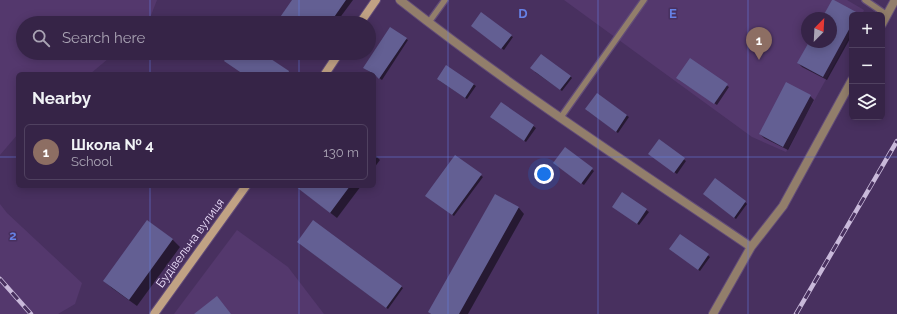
<!DOCTYPE html>
<meta charset="utf-8">
<style>
:root{--surface:#362447;--page:#413052;--text:#f1f3f6;--muted:#aaa4b4;--line:#504160;--accent:#99cb36}
body{margin:0;font-family:Raleway,sans-serif;background:var(--page);color:var(--text)}
.controls{position:absolute;right:12px;top:12px;display:grid;overflow:hidden;border-radius:6px;box-shadow:0 2px 10px #0003}
.controls button{width:36px;height:36px;display:grid;place-items:center;padding:0;border:0;border-bottom:1px solid var(--line);background:var(--surface);color:var(--text);font:20px sans-serif}
.compass{position:absolute;left:801px;top:12px;width:36px;height:36px;border-radius:50%;background:var(--surface);box-shadow:0 2px 10px #0003;rotate:24deg}
.you{position:absolute;left:544px;top:174px;width:14px;height:14px;margin:-10px;border:3px solid #fff;border-radius:50%;background:#1a73e8;box-shadow:0 0 0 6px #1a73e833}
.badge{display:grid;place-items:center;width:26px;height:26px;border-radius:50%;background:var(--accent);color:#fff;font-size:13px;font-weight:700}
.pin{position:absolute;translate:-50% -33px;filter:drop-shadow(0 1px 2px #0008)}
.pin::after{content:'';position:absolute;top:21px;width:14px;height:12px;background:inherit;clip-path:polygon(0 0,100% 0,50% 100%)}
.list{margin:0;padding:0;list-style:none}
h2{display:flex;justify-content:space-between;align-items:center;height:52px;margin:0;padding:0 16px;font-size:17px}
h2 small{font-size:13px;font-weight:400;color:var(--muted)}
.list li{display:grid;grid-template-columns:26px 1fr auto;gap:12px;align-items:center;box-sizing:border-box;height:56px;margin:0 8px 8px;padding:0 8px;border:1px solid var(--line);border-radius:6px}
.list b{display:block;font-size:15px;white-space:nowrap}
.list p{margin:0;font-size:13px;white-space:nowrap;color:var(--muted)}
.list em{font-size:13px;font-style:normal;color:var(--muted)}
.icon{flex:none;width:22px;height:22px;fill:none;stroke:currentColor;stroke-width:2;stroke-linecap:round;stroke-linejoin:round}
.map{position:relative;flex:none;width:897px;height:314px;overflow:hidden}
.search{position:absolute;background:var(--surface);box-shadow:0 2px 10px #0003;left:16px;top:16px;width:360px;height:44px;display:flex;align-items:center;gap:10px;box-sizing:border-box;padding:0 14px;border-radius:22px;color:var(--muted);font-size:15px}
.panel{position:absolute;background:var(--surface);box-shadow:0 2px 10px #0003;left:16px;top:72px;width:360px;height:116px;border-radius:6px}
.map>svg:first-child{display:block}
.built{fill:#54386d;fill-rule:evenodd}
.shadow{fill:#0007}
.building{fill:#635f93}
.lines{fill:none;stroke-linecap:round;stroke-linejoin:round}
.lane-casing{stroke:#624c78;stroke-width:8}
.street-casing{stroke:#624c78;stroke-width:10}
.secondary-casing{stroke:#624c78;stroke-width:10}
.lane{stroke:#927e6b;stroke-width:5.5}
.street{stroke:#927e6b;stroke-width:8}
.secondary{stroke:#c1a284;stroke-width:8}
.rail-casing{stroke:#c9b9da;stroke-width:4.5}
.rail{stroke:#48305f;stroke-width:3;stroke-dasharray:9;stroke-linecap:butt}
.grid{fill:none;stroke:#6681e5;stroke-width:1;stroke-opacity:0.55}
.labels{text-anchor:middle;dominant-baseline:central;stroke-width:3;stroke-linejoin:round;paint-order:stroke}
.street-label{font-size:12px;fill:#ede0fc;stroke:#48305f}
.grid-label{font-size:13px;text-anchor:middle;font-weight:bold;fill:#6681e5;stroke:#48305f;stroke-width:3;stroke-linejoin:round;paint-order:stroke}
</style>
<div class="map">
<svg width="897" height="314" viewBox="0 0 897 314">
<rect width="100%" height="100%" fill="#48305f"/>
<path class="built" d="M0 0H157L148 23H23V53H115L90 74H18V134L0 155Z
M564 0H847L864 10 862 15H852V32L786 152 752 137ZM807 18H831V42H807Z
M0 204 7 213 82 283 75 304 58 314H0Z
M237 230 288 267 324 314H174Z"/>
<path class="shadow" d="M293 0H353L336 23H277Z
M858 14 859 15H852V35L827 80 802 67 798 63 810 42H831V18H823Z
M474 28 511 36 513 37 504 50Z
M406 39 408 40 382 80 364 68Z
M690 60 729 87 717 105 679 80Z
M447 67 476 86 467 99 440 81Z
M535 72 570 76 572 78 562 91Z
M597 94 629 117 618 133 588 111Z
M810 96 814 100 788 150 764 138 760 134Z
M501 103 536 128 526 142 493 119Z
M659 140 686 161 677 174 649 154Z
M565 149 594 171 584 185 556 165Z
M374 154 380 160 374 168Z
M455 156 483 177 454 216 428 197Z
M296 186H361L337 218Z
M622 193 649 212 639 225 615 208Z
M495 195 519 208 524 214 468 314H431L429 312Z
M706 196 745 202 747 204 736 219Z
M148 221 173 240 180 247 137 306 112 288 104 281Z
M313 222 403 288 388 309 300 244Z
M680 235 710 257 700 271 672 250Z"/>
<path class="building" d="M292 0H346L330 23H276Z
M832 0H834L858 13 857 15H852V24L823 77 797 63 809 42H831V18H822Z
M481 12 512 35 501 49 471 26Z
M390 27 407 38 379 79 374 74 363 68Z
M230 53H262L289 71 288 74H243L224 61Z
M541 54 571 76 560 90 530 68Z
M690 58 728 84 714 104 676 78Z
M446 65 474 84 465 98 437 79Z
M786 82 811 95 783 147 759 134Z
M597 93 627 115 616 132 585 109Z
M501 102 534 125 524 141 490 117Z
M659 139 685 158 674 173 648 154Z
M565 147 593 168 581 184 553 163Z
M455 155 482 174 452 215 425 196Z
M715 178 746 201 734 218 703 194Z
M295 186H350L330 213Z
M622 192 647 209 637 224 612 207Z
M495 194 519 207 459 314H431L428 312Z
M147 220 173 239 129 300 103 281Z
M313 220 402 286 386 308 297 242Z
M680 234 709 254 698 270 669 249Z
M217 296 231 314H194Z"/>
<g class="lines">
<defs>
<path id="lane" d="M865 0 887 15
M429 22 445 0
M561 117 644 0"/>
<path id="street" d="M400 0C513 89 633 167 751 247L783 206 852 80
M882 24 895 0
M713 314 751 247"/>
<path id="secondary" d="M360 23 376 0
M325 74 339 53
M154 314 246 186"/>
</defs>
<use href="#lane" class="lane-casing"/>
<use href="#street" class="street-casing"/>
<use href="#secondary" class="secondary-casing"/>
<use href="#lane" class="lane"/>
<use href="#street" class="street"/>
<use href="#secondary" class="secondary"/>
<defs>
<path id="rail" d="M0 279 31 314
M796 314 897 141"/>
</defs>
<use href="#rail" class="rail-casing"/>
<use href="#rail" class="rail"/>
</g>
<path class="grid" d="M150 0V23M299 0V23M448 0V314M598 0V314M748 0V314M150 53V74M299 53V74M0 157H18M374 157H897M150 186V314M299 186V314"/>
<g class="labels">
<g class="street-label">
<text transform="translate(190 243) rotate(-54)">Будівельна вулиця</text>
</g>
</g>
<g class="grid-label">
<text x="523" y="18">D</text>
<text x="673" y="18">E</text>
<text x="13" y="240">2</text>
</g>
</svg>
<div class="controls">
<button>+</button>
<button>−</button>
<button><svg class="icon" aria-label="layers" viewBox="0 0 24 24"><path d="M12 4l9 5-9 5-9-5zM3 14l9 5 9-5"/></svg></button>
</div>
<svg class="compass" viewBox="-18 -18 36 36"><path d="M0-13l5 13h-10z" fill="#e53935"/><path d="M0 13l5-13h-10z" fill="#aaa4b4"/></svg>
<div class="you"></div>
<div class="pin badge" style="left:759px;top:60px;background:#8d6e63">1</div>
<div class="search"><svg class="icon" aria-label="search" viewBox="0 0 24 24"><circle cx="10" cy="10" r="6"/><path d="M15 15l6 6"/></svg>Search here</div>
<section class="panel">
<h2>Nearby<small></small></h2>
<ul class="list">
<li><span class="badge" style="background:#8d6e63">1</span><div><b>Школа № 4</b><p>School</p></div><em>130 m</em></li>
</ul>
</section>
</div>
